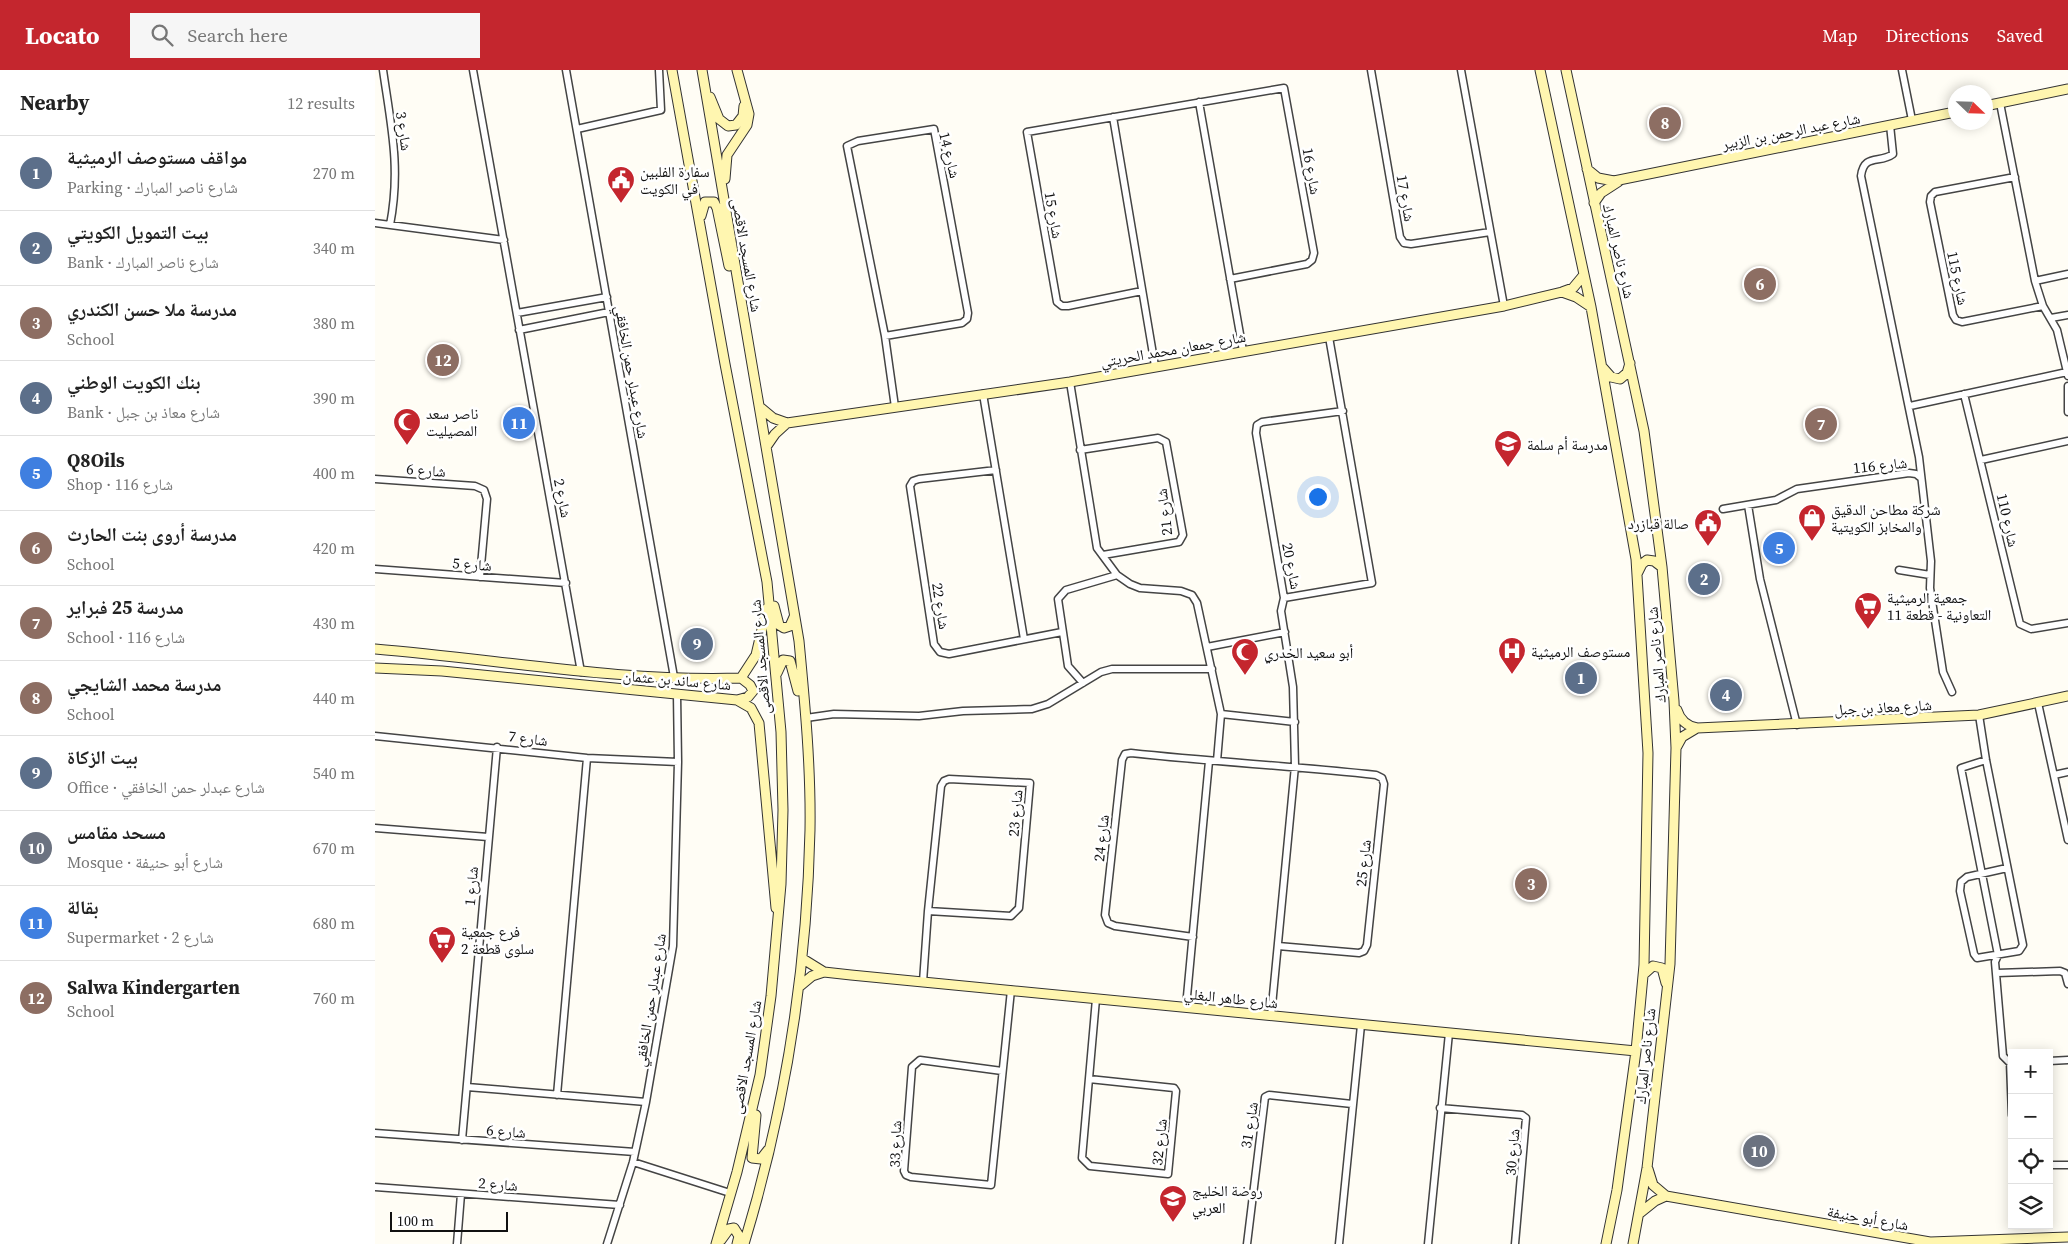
<!DOCTYPE html>
<meta charset="utf-8">
<style>
:root{--surface:#fff;--page:#f6f6f6;--text:#222;--muted:#767676;--line:#e0e0e0;--accent:#c4262e}
body{margin:0;font-family:"Source Serif 4","Noto Naskh Arabic",serif;background:var(--page);color:var(--text)}
.controls{position:absolute;right:15px;bottom:15px;display:grid;overflow:hidden;border-radius:0px;box-shadow:0 2px 12px #0003}
.controls button{width:45px;height:45px;display:grid;place-items:center;padding:0;border:0;border-bottom:1px solid var(--line);background:var(--surface);color:var(--text);font:25px sans-serif}
.compass{position:absolute;left:1573px;top:15px;width:45px;height:45px;border-radius:50%;background:var(--surface);box-shadow:0 2px 12px #0003;rotate:113deg}
.scale{position:absolute;left:15px;bottom:12px;width:118px;box-sizing:border-box;padding-left:5px;border:2px solid #111;border-top:0;font-size:14px;line-height:18px;white-space:nowrap;color:#111;-webkit-text-stroke:4px #fff;paint-order:stroke}
.you{position:absolute;left:942px;top:426px;width:18px;height:18px;margin:-12px;border:4px solid #fff;border-radius:50%;background:#1a73e8;box-shadow:0 0 0 8px #1a73e833}
.badge{display:grid;place-items:center;width:32px;height:32px;border-radius:50%;background:var(--accent);color:#fff;font-size:16px;font-weight:700}
.pin{position:absolute;translate:-50% -50%;border:2px solid #fff;box-shadow:0 1px 5px #0006}
.list{margin:0;padding:0;list-style:none}
h2{display:flex;justify-content:space-between;align-items:center;height:65px;margin:0;padding:0 20px;font-size:21px}
h2 small{font-size:16px;font-weight:400;color:var(--muted)}
.list li{display:grid;grid-template-columns:32px 1fr auto;gap:15px;align-items:center;box-sizing:border-box;height:75px;padding:0 20px;border-top:1px solid var(--line)}
.list b{display:block;font-size:19px;white-space:nowrap}
.list p{margin:0;font-size:16px;white-space:nowrap;color:var(--muted)}
.list em{font-size:16px;font-style:normal;color:var(--muted)}
.icon{flex:none;width:28px;height:28px;fill:none;stroke:currentColor;stroke-width:2;stroke-linecap:round;stroke-linejoin:round}
.map{position:relative;flex:none;width:1693px;height:1174px;overflow:hidden}
header{display:flex;align-items:center;gap:30px;box-sizing:border-box;height:70px;padding:0 25px;background:var(--accent);color:#fff}
header strong{font-size:24px}
nav{display:flex;gap:28px;margin-inline-start:auto;font-size:18px}
.search{width:350px;height:45px;background:var(--page);display:flex;align-items:center;gap:12px;box-sizing:border-box;padding:0 18px;border-radius:0px;color:var(--muted);font-size:19px}
main{display:flex}
aside{flex:1;background:var(--surface)}
.map>svg:first-child{display:block}
.lines{fill:none;stroke-linecap:round;stroke-linejoin:round}
.street-casing{stroke:#444;stroke-width:9}
.secondary-casing{stroke:#333;stroke-width:11}
.street{stroke:#fff;stroke-width:6}
.secondary{stroke:#fff6b0;stroke-width:9}
.labels{text-anchor:middle;dominant-baseline:central;stroke-width:5;stroke-linejoin:round;paint-order:stroke}
.street-label{font-size:15px;fill:#111;stroke:#fff}
.poi-label{font-size:15px;fill:#111;stroke:#fff;text-anchor:start}
</style>
<header>
<strong>Locato</strong>
<div class="search"><svg class="icon" aria-label="search" viewBox="0 0 24 24"><circle cx="10" cy="10" r="6"/><path d="M15 15l6 6"/></svg>Search here</div>
<nav><a>Map</a><a>Directions</a><a>Saved</a></nav>
</header>
<main>
<aside>
<h2>Nearby<small>12 results</small></h2>
<ul class="list">
<li><span class="badge" style="background:#5c6f8a">1</span><div><b>مواقف مستوصف الرميثية</b><p>Parking · شارع ناصر المبارك</p></div><em>270 m</em></li>
<li><span class="badge" style="background:#5c6f8a">2</span><div><b>بيت التمويل الكويتي</b><p>Bank · شارع ناصر المبارك</p></div><em>340 m</em></li>
<li><span class="badge" style="background:#8d6e63">3</span><div><b>مدرسة ملا حسن الكندري</b><p>School</p></div><em>380 m</em></li>
<li><span class="badge" style="background:#5c6f8a">4</span><div><b>بنك الكويت الوطني</b><p>Bank · شارع معاذ بن جبل</p></div><em>390 m</em></li>
<li><span class="badge" style="background:#3f7fe0">5</span><div><b>Q8Oils</b><p>Shop · شارع 116</p></div><em>400 m</em></li>
<li><span class="badge" style="background:#8d6e63">6</span><div><b>مدرسة أروى بنت الحارث</b><p>School</p></div><em>420 m</em></li>
<li><span class="badge" style="background:#8d6e63">7</span><div><b>مدرسة 25 فبراير</b><p>School · شارع 116</p></div><em>430 m</em></li>
<li><span class="badge" style="background:#8d6e63">8</span><div><b>مدرسة محمد الشايجي</b><p>School</p></div><em>440 m</em></li>
<li><span class="badge" style="background:#5c6f8a">9</span><div><b>بيت الزكاة</b><p>Office · شارع عبدلر حمن الخافقي</p></div><em>540 m</em></li>
<li><span class="badge" style="background:#6b7280">10</span><div><b>مسحد مقامس</b><p>Mosque · شارع أبو حنيفة</p></div><em>670 m</em></li>
<li><span class="badge" style="background:#3f7fe0">11</span><div><b>بقالة</b><p>Supermarket · شارع 2</p></div><em>680 m</em></li>
<li><span class="badge" style="background:#8d6e63">12</span><div><b>Salwa Kindergarten</b><p>School</p></div><em>760 m</em></li>
</ul>
</aside>
<div class="map">
<svg width="1693" height="1174" viewBox="0 0 1693 1174">
<rect width="100%" height="100%" fill="#fffdf5"/>
<g class="lines">
<defs>
<path id="street" d="M8 0C16 56 26 98 15 155
M98 0 206 602
M191 0 299 607
M996 0 1025 167 1029 173 1036 174 1115 162
M1086 0 1129 236
M1527 0 1537 50
M824 32 868 281
M1625 33 1660 211 1668 236 1682 260 1693 306
M738 47 780 296
M1515 55 1518 84C1505 94 1489 83 1486 106L1544 387 1556 491 1555 518 1568 602 1577 622
M202 59 286 40 284 0
M1640 107 1560 122 1556 126 1555 132 1578 245 1581 250 1587 252 1668 236
M0 153 129 170
M1660 211 1693 204
M767 221 693 236H687L682 232 652 62 909 18 939 183 937 190 932 194 855 209
M142 243 232 227
M1676 248 1693 245
M144 260 234 242
M510 266 587 253 592 249 593 243 559 59 483 71 472 76 510 266 520 337
M695 312 722 478 742 505 755 514 765 518 806 521 817 525 822 533 846 644 842 691
M1693 316V342
M608 324 649 569
M1589 324 1645 554 1656 559 1693 553
M1535 336 1692 302
M705 380 783 368 791 372 808 465 804 472 728 485
M1606 390 1693 371
M621 400 544 409 538 411 535 416 559 574 565 582 574 584 687 562
M0 409 100 416 109 420 112 429 105 507
M1373 435 1385 509 1422 655
M1348 439 1401 430 1422 419 1534 403 1541 404 1546 408
M0 499 191 513
M1524 500 1555 505
M909 528 997 513 954 267
M832 577 910 562
M708 613 693 596 683 529 691 520 742 505
M1663 633 1693 770
M846 644 920 652
M1604 645 1611 690 1648 875 1644 881 1602 888 1599 884 1585 821 1586 812 1592 807 1632 798
M431 648 459 644 544 646 588 641 657 639 673 634 726 602 737 599H837
M0 666 212 688 303 692
M1611 690 1586 698 1623 885 1620 892 1628 986 1635 993
M1679 705 1693 702
M0 758 113 767
M818 867 740 856 733 853 730 845 747 690 750 684 756 683C838 692 920 696 1001 705L1007 708 1009 714 992 875 989 881 984 883 903 876
M1622 903 1685 901 1690 903 1693 914
M548 912 553 841 566 716 569 711 574 709 655 713 644 838 636 846 553 841
M811 937 834 691
M896 946 920 696 918 617 906 541 909 528 881 363 882 355 887 352 968 341
M1674 991 1693 990
M1635 993 1637 1045
M627 1001 545 990 537 997 529 1101 531 1105 536 1107 616 1115 636 920
M714 1009 799 1018 801 1021 793 1104 715 1096 707 1088 721 929
M92 1017 271 1032
M182 1025 212 688
M1065 1038 1147 1045 1151 1048 1140 1174
M0 1063 260 1082
M87 1070 122 677
M258 1092 355 1123
M1674 1095H1693
M0 1117 245 1135
M82 1174 86 1124
M232 1174 258 1092 271 1032 298 876 303 692 302 624
M872 1174 890 1027 894 1025 977 1034
M964 1174 986 955
M1053 1174 1074 963"/>
<path id="secondary" d="M297 0 350 294 392 512 406 662 408 740 406 814 396 926 385 1005 362 1102 341 1174
M327 0 424 571C430 634 436 698 435 760 432 902 410 1039 369 1174
M1165 0 1216 237 1261 489 1273 683 1269 895 1261 981 1242 1120 1231 1174
M1191 0 1269 361 1287 497 1299 631 1301 678 1295 894 1272 1098 1258 1174
M335 27 344 49 353 56 361 55 368 46 369 36
M1610 36 1693 19
M1212 99 1223 108 1239 111 1580 42
M350 109 352 85 372 55 374 44 362 0
M1219 133 1226 123 1243 112
M326 146 330 132H339L342 138 354 196
M1187 222 1201 227 1216 237
M1228 298 1236 307 1245 309 1252 303 1255 293
M386 338 398 348 412 353 695 312 1129 236 1187 222 1198 218 1208 206
M391 377 400 364 412 353
M1262 504 1267 494 1272 490 1279 491 1287 497
M399 536 404 555 409 558 415 556 419 547
M0 579C122 589 244 612 366 608L381 585 392 538
M0 598 67 601 362 630 376 638 384 653 401 838
M402 603 408 590 415 591 423 621
M362 630 373 627 378 621 375 615 366 608
M1302 640C1305 650 1312 656 1322 658L1604 645 1693 626
M1301 678 1307 667 1322 658
M428 889 449 902 476 905 1261 981
M1268 905 1278 896 1287 898 1291 913
M425 916 437 906 449 902
M381 1045 377 1088 386 1089 393 1080
M1273 1099 1278 1115 1291 1126 1555 1172 1693 1167
M1265 1143 1280 1131 1291 1126
M346 1170 354 1159 359 1158 364 1166 362 1174"/>
</defs>
<use href="#street" class="street-casing"/>
<use href="#secondary" class="secondary-casing"/>
<use href="#street" class="street"/>
<use href="#secondary" class="secondary"/>
</g>
<defs>
<symbol id="civic-pin" viewBox="-11 -11 22 30"><path d="M0 17L-7.5 6A9.5 9.5 0 1 1 7.5 6Z" fill="#c4262e" stroke="#fff"/><path d="M-.6-6.5H3V-4.5H.6V-3L4-1V1h2V6H-6V1h2V-1L-.6-3ZM-1.2 2.5V6h2.4V2.5Z" fill="#fff"/></symbol>
<symbol id="mosque-pin" viewBox="-11 -11 22 30"><path d="M0 17L-7.5 6A9.5 9.5 0 1 1 7.5 6Z" fill="#c4262e" stroke="#fff"/><path d="M3.5-4.9A6 6 0 1 0 3.5 4.9A5 5 0 1 1 3.5-4.9Z" fill="#fff"/></symbol>
<symbol id="school-pin" viewBox="-11 -11 22 30"><path d="M0 17L-7.5 6A9.5 9.5 0 1 1 7.5 6Z" fill="#c4262e" stroke="#fff"/><path d="M0-5L7-2L0 1L-7-2ZM-4 1L0 2.5L4 1V4Q0 6-4 4Z" fill="#fff"/></symbol>
<symbol id="shop-pin" viewBox="-11 -11 22 30"><path d="M0 17L-7.5 6A9.5 9.5 0 1 1 7.5 6Z" fill="#c4262e" stroke="#fff"/><path d="M-5-2.5h2.3a2.7 3.5 0 0 1 5.4 0H5L5.5 6h-11ZM-1.5-2.5h3a1.5 2.3 0 0 0-3 0Z" fill="#fff"/></symbol>
<symbol id="supermarket-pin" viewBox="-11 -11 22 30"><path d="M0 17L-7.5 6A9.5 9.5 0 1 1 7.5 6Z" fill="#c4262e" stroke="#fff"/><path d="M-6-5.5h2.5l.6 2H6L4.5 2H-2.5L-4.4-4H-6ZM-1.5 3.2a1.3 1.3 0 1 0 .1 0ZM3 3.2a1.3 1.3 0 1 0 .1 0Z" fill="#fff"/></symbol>
<symbol id="hospital-pin" viewBox="-11 -11 22 30"><path d="M0 17L-7.5 6A9.5 9.5 0 1 1 7.5 6Z" fill="#c4262e" stroke="#fff"/><path d="M-5-5h3v3.5h4V-5h3V5h-3V1.5h-4V5h-3Z" fill="#fff"/></symbol>
</defs>
<g fill-rule="evenodd">
<use href="#civic-pin" x="230" y="94" width="32" height="43"/>
<use href="#mosque-pin" x="16" y="336" width="32" height="43"/>
<use href="#school-pin" x="1117" y="358" width="32" height="43"/>
<use href="#shop-pin" x="1421" y="432" width="32" height="43"/>
<use href="#civic-pin" x="1317" y="437" width="32" height="43"/>
<use href="#supermarket-pin" x="1477" y="520" width="32" height="43"/>
<use href="#hospital-pin" x="1121" y="565" width="32" height="43"/>
<use href="#mosque-pin" x="854" y="566" width="32" height="43"/>
<use href="#supermarket-pin" x="51" y="854" width="32" height="43"/>
<use href="#school-pin" x="782" y="1113" width="32" height="43"/>
</g>
<g class="labels">
<g class="street-label">
<text transform="translate(29 61) rotate(82)">شارع 3</text>
<text transform="translate(1416 61) rotate(-11)">شارع عبد الرحمن بن الزبير</text>
<text transform="translate(575 85) rotate(76)">شارع 14</text>
<text transform="translate(937 101) rotate(80)">شارع 16</text>
<text transform="translate(1031 128) rotate(80)">شارع 17</text>
<text transform="translate(679 145) rotate(80)">شارع 15</text>
<text transform="translate(1244 181) rotate(77)">شارع ناصر المبارك</text>
<text transform="translate(372 185) rotate(80)">شارع المسجد الاقصى</text>
<text transform="translate(1583 208) rotate(78)">شارع 115</text>
<text transform="translate(798 279) rotate(-10)">شارع جمعان محمد الحريتي</text>
<text transform="translate(257 302) rotate(80)">شارع عبدلر حمن الخافقي</text>
<text transform="translate(1505 395) rotate(-6)">شارع 116</text>
<text transform="translate(51 400) rotate(4)">شارع 6</text>
<text transform="translate(188 428) rotate(79)">شارع 2</text>
<text transform="translate(789 442) rotate(-97)">شارع 21</text>
<text transform="translate(1633 450) rotate(77)">شارع 110</text>
<text transform="translate(97 494) rotate(4)">شارع 5</text>
<text transform="translate(917 496) rotate(79)">شارع 20</text>
<text transform="translate(566 536) rotate(81)">شارع 22</text>
<text transform="translate(1281 585) rotate(-95)">شارع ناصر المبارك</text>
<text transform="translate(385 587) rotate(-95)">شارع المسجد الاقصى</text>
<text transform="translate(302 610) rotate(5)">شارع ساند بن عثمان</text>
<text transform="translate(1508 637) rotate(-3)">شارع معاذ بن جبل</text>
<text transform="translate(153 668) rotate(7)">شارع 7</text>
<text transform="translate(640 743) rotate(-85)">شارع 23</text>
<text transform="translate(726 768) rotate(-84)">شارع 24</text>
<text transform="translate(988 793) rotate(-84)">شارع 25</text>
<text transform="translate(96 816) rotate(-85)">شارع 1</text>
<text transform="translate(856 928) rotate(6)">شارع طاهر البغلي</text>
<text transform="translate(275 930) rotate(-81)">شارع عبدلر حمن الخافقي</text>
<text transform="translate(1270 986) rotate(-84)">شارع ناصر المبارك</text>
<text transform="translate(371 987) rotate(-80)">شارع المسجد الاقصى</text>
<text transform="translate(874 1055) rotate(-81)">شارع 31</text>
<text transform="translate(131 1061) rotate(4)">شارع 6</text>
<text transform="translate(784 1072) rotate(-84)">شارع 32</text>
<text transform="translate(520 1074) rotate(-88)">شارع 33</text>
<text transform="translate(1137 1082) rotate(-85)">شارع 30</text>
<text transform="translate(123 1114) rotate(4)">شارع 2</text>
<text transform="translate(1493 1148) rotate(10)">شارع أبو حنيفة</text>
</g>
<g class="poi-label">
<text x="265" y="101">سفارة الفلبين<tspan x="265" dy="17">في الكويت</tspan></text>
<text x="51" y="343">ناصر سعد<tspan x="51" dy="17">المصيليت</tspan></text>
<text x="1152" y="374">مدرسة أم سلمة</text>
<text x="1456" y="439">شركة مطاحن الدقيق<tspan x="1456" dy="17">والمخابز الكويتية</tspan></text>
<text x="1314" y="453" text-anchor="end">صالة قبازرد</text>
<text x="1512" y="527">جمعية الرميثية<tspan x="1512" dy="17">التعاونية - قطعة 11</tspan></text>
<text x="1156" y="581">مستوصف الرميثية</text>
<text x="889" y="582">أبو سعيد الخدري</text>
<text x="86" y="861">فرع جمعية<tspan x="86" dy="17">سلوى قطعة 2</tspan></text>
<text x="817" y="1120">روضة الخليج<tspan x="817" dy="17">العربي</tspan></text>
</g>
</g>
</svg>
<div class="controls">
<button>+</button>
<button>−</button>
<button><svg class="icon" aria-label="locate" viewBox="0 0 24 24"><circle cx="12" cy="12" r="6"/><path d="M12 2v4M12 18v4M2 12h4M18 12h4"/></svg></button>
<button><svg class="icon" aria-label="layers" viewBox="0 0 24 24"><path d="M12 4l9 5-9 5-9-5zM3 14l9 5 9-5"/></svg></button>
</div>
<svg class="compass" viewBox="-18 -18 36 36"><path d="M0-13l5 13h-10z" fill="#e53935"/><path d="M0 13l5-13h-10z" fill="#767676"/></svg>
<div class="scale">100 m</div>
<div class="you"></div>
<div class="pin badge" style="left:1206px;top:608px;background:#5c6f8a">1</div>
<div class="pin badge" style="left:1329px;top:509px;background:#5c6f8a">2</div>
<div class="pin badge" style="left:1156px;top:814px;background:#8d6e63">3</div>
<div class="pin badge" style="left:1351px;top:625px;background:#5c6f8a">4</div>
<div class="pin badge" style="left:1404px;top:478px;background:#3f7fe0">5</div>
<div class="pin badge" style="left:1385px;top:214px;background:#8d6e63">6</div>
<div class="pin badge" style="left:1446px;top:354px;background:#8d6e63">7</div>
<div class="pin badge" style="left:1290px;top:53px;background:#8d6e63">8</div>
<div class="pin badge" style="left:322px;top:574px;background:#5c6f8a">9</div>
<div class="pin badge" style="left:1384px;top:1081px;background:#6b7280">10</div>
<div class="pin badge" style="left:144px;top:353px;background:#3f7fe0">11</div>
<div class="pin badge" style="left:68px;top:290px;background:#8d6e63">12</div>
</div>
</main>
